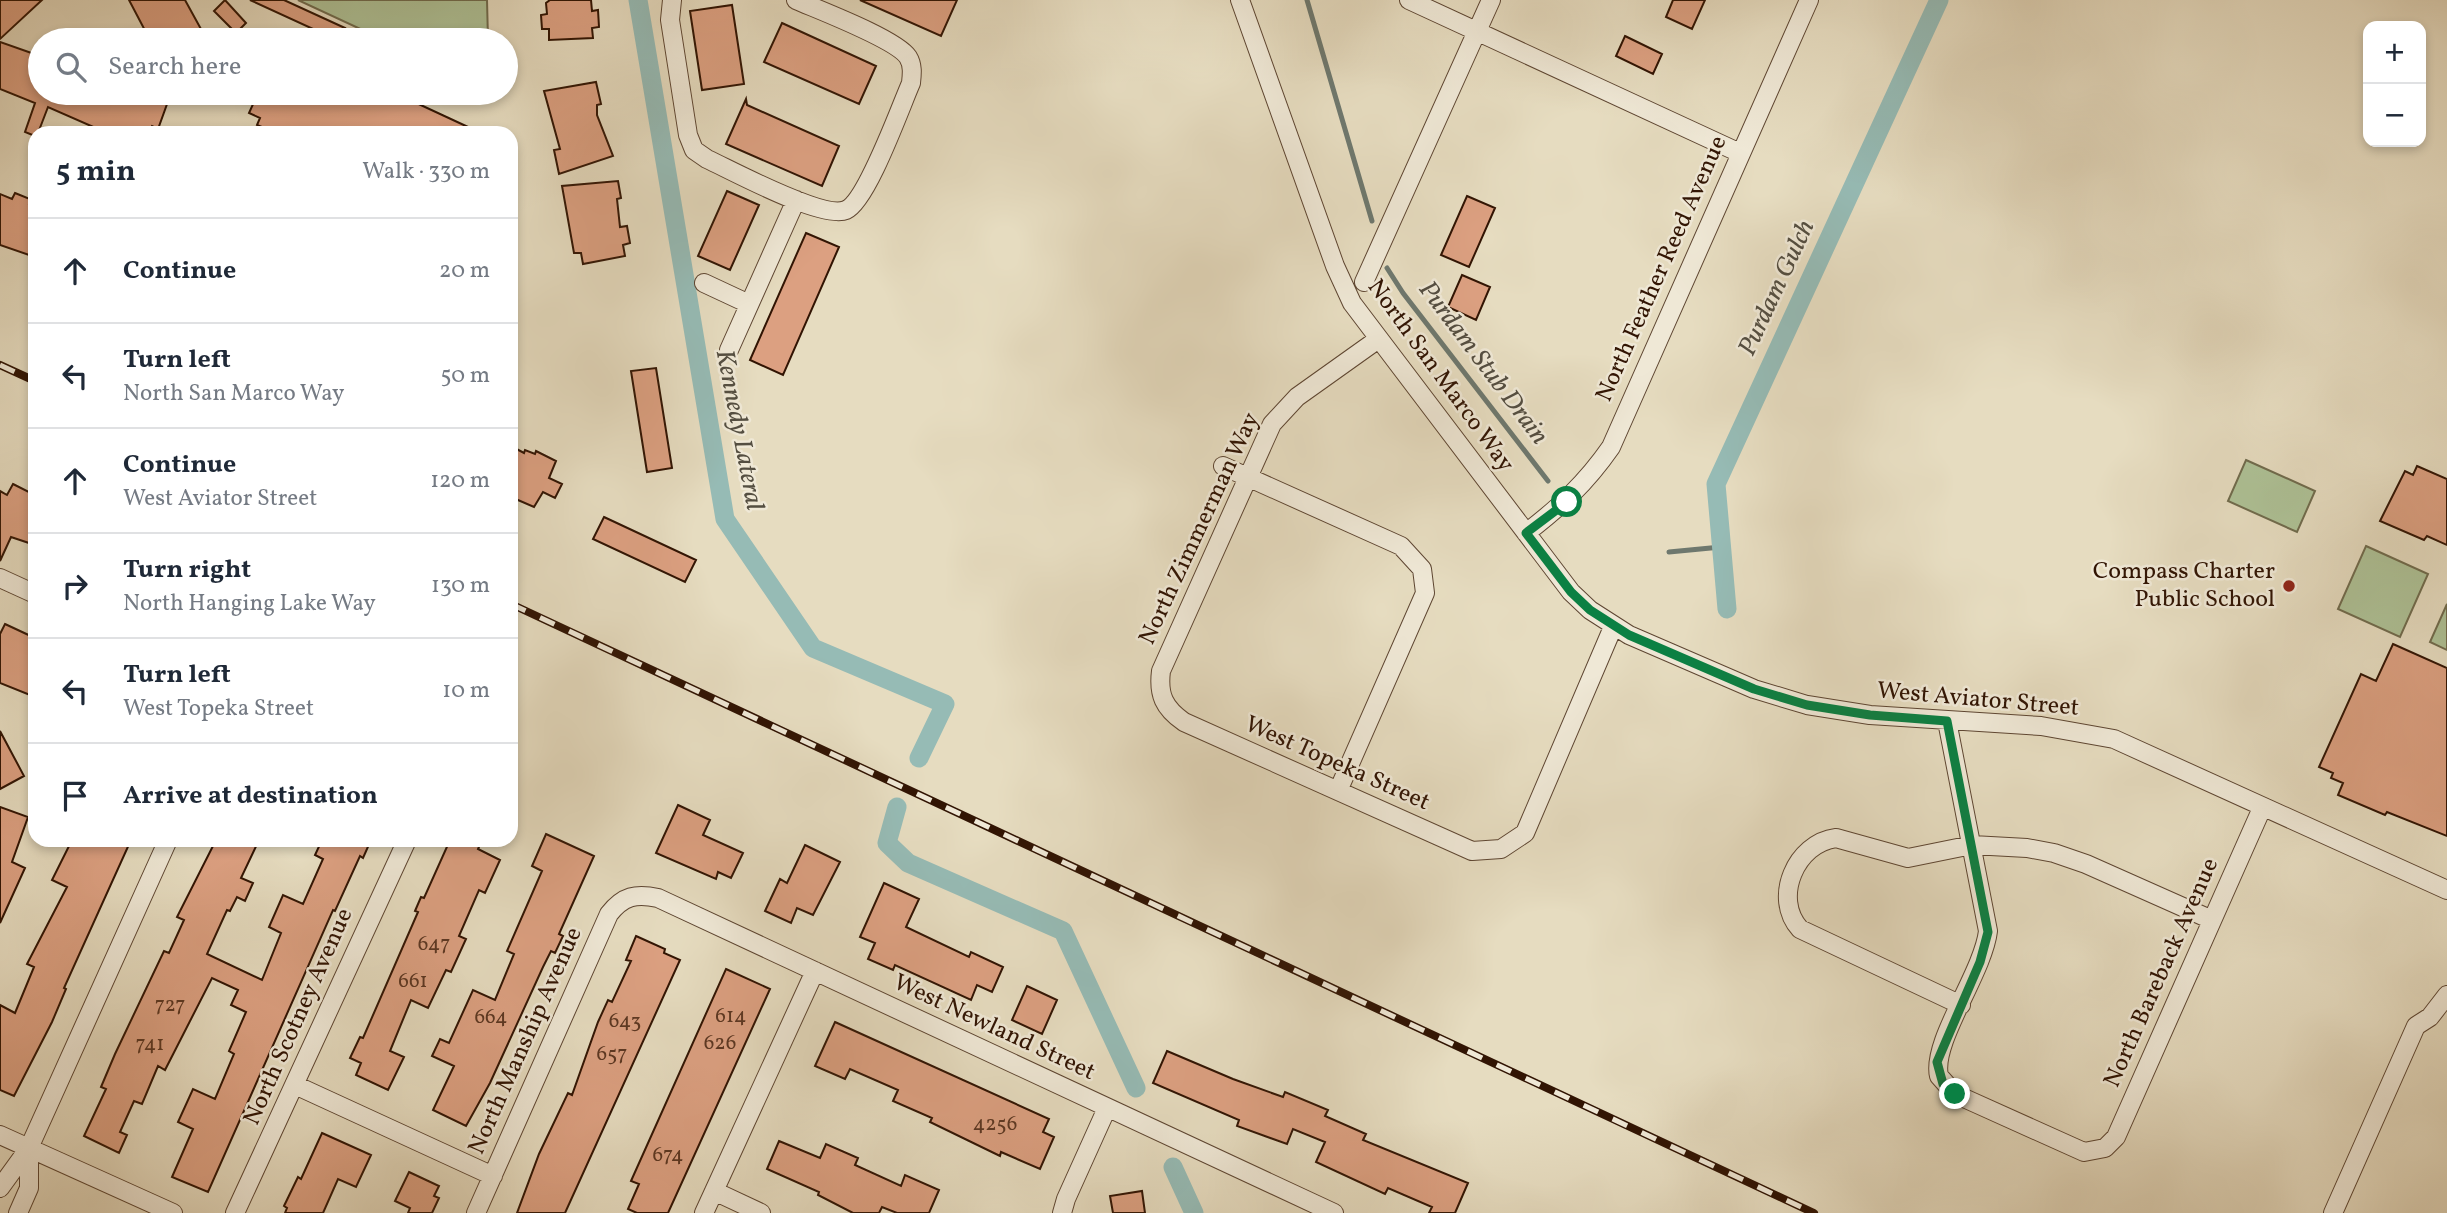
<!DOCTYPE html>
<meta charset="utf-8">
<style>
:root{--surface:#fff;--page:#f6f6f7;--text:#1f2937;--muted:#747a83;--line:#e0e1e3}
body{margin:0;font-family:Vollkorn,serif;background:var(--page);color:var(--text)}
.controls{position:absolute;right:21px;top:21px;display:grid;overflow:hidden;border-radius:14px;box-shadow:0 4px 10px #0003}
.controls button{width:63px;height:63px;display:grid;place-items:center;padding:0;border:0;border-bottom:2px solid var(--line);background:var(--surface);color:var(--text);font:35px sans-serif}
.stop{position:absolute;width:21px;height:21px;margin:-16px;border:5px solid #0b8043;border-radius:50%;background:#fff}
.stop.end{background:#0b8043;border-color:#fff;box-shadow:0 2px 7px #0008}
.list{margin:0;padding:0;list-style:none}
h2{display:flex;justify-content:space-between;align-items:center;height:91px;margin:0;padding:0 28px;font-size:30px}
h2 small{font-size:23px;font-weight:400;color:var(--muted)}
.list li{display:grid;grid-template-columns:46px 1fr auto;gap:21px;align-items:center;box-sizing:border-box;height:105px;padding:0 28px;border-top:2px solid var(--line)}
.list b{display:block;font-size:26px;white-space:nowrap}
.list p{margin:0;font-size:23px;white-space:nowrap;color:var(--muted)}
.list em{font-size:23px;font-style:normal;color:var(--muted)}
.icon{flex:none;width:38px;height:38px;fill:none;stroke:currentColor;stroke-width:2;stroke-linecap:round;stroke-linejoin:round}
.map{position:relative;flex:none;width:2447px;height:1213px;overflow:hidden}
.search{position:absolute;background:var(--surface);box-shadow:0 4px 10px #0003;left:28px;top:28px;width:490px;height:77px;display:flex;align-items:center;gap:18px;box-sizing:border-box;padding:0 24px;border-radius:38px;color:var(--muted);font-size:26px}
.panel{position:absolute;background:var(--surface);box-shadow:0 4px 10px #0003;left:28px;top:126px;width:490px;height:721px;border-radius:21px}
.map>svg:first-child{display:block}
.green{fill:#aec297;stroke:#706b4d;stroke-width:2}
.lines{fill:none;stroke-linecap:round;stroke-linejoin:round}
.stream{stroke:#6e786e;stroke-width:5}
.canal{stroke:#96bbb5;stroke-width:19}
.building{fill:#dca081;stroke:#311403;stroke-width:2}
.minor-casing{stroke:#5e4632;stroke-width:20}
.minor{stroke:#efe8d6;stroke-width:18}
.rail-casing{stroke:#311403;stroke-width:8}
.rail{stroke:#efe8d6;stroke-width:5;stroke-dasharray:16;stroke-linecap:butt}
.route{stroke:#0b8043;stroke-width:9}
.poi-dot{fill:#8f2418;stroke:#efe8d6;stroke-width:2.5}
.labels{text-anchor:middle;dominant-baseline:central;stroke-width:5;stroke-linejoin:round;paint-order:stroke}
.number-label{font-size:21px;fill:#5c3722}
.street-label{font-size:24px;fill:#311403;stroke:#efe8d6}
.poi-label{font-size:24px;fill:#311403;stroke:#efe8d6;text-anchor:end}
.water-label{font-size:26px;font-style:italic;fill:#544e41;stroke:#efe8d6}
</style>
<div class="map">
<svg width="2447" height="1213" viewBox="0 0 2447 1213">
<rect width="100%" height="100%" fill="#e6dcc0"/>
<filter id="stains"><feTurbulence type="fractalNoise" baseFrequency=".00286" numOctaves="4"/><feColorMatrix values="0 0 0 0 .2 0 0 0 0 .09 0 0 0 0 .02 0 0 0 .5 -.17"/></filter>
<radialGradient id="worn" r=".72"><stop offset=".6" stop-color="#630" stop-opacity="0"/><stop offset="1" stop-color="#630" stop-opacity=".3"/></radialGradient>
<path class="green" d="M298 0H487L488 40H384Z
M2246 460 2315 491 2297 532 2228 501Z
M2366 546 2428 574 2400 637 2338 609Z
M2447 604V650L2430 642Z"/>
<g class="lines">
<path class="stream" d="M1307 0 1372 221
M1387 268 1403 293 1548 481
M1669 552 1721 547"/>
<path class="canal" d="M638 0 725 519 813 648 945 704 919 758
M1727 609 1716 484 1939 0
M897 807 887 843 908 863 1063 931 1136 1088
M1173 1167 1194 1213"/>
</g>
<path class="building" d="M0 0H42L0 39Z
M129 0H185L207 40H150Z
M225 0 246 23 236 33 214 11Z
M250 0H284L345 28 337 40Z
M550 0H591L592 11 598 10 599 27 592 28 593 38 549 40V29H542L541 15 547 14 546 3Z
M860 0H957L941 36Z
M1673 0H1705L1692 29 1666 17Z
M732 5 744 84 702 90 690 11Z
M782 23 876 66 859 104 764 62Z
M1625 36 1662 54 1653 74 1616 56Z
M0 42 40 56V93H171L158 129 152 126 149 133H107L48 107 38 133 35 136 25 132 35 103 0 89Z
M596 82 601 104 597 105V115L613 156 559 174 554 150 560 149 544 91Z
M258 93H395L481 133H276L257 125 260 118 249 113Z
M746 99 747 105 839 146 822 186 726 144Z
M618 181 621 198 617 199 620 227 627 226 630 243 623 245 625 256 583 264 581 253H574L562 186Z
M727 191 759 205 730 270 698 256Z
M15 193 30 199 29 204 35 206V257L0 245V194L12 199Z
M1467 196 1495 208 1469 267 1441 255Z
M806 233 839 247 783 375 750 360Z
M1462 275 1490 287 1476 320 1448 307Z
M656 368 672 468 647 472 631 371Z
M511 446 524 453 525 450 535 454 536 451 556 461 549 478 562 484 555 498 543 492 534 507 511 497Z
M2417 466 2447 479V545L2427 536 2424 540 2380 521 2405 471 2413 475Z
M13 484 35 495V545L11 537 0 561V491L7 495Z
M604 517 696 560 685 582 593 539Z
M5 624 35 638V697L0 683V634Z
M2393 644 2447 668V836L2387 812 2385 815 2338 795 2343 783 2331 778 2333 773 2319 767 2361 674 2376 681Z
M0 731 24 776 0 789Z
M678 805 710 820 703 835 743 853 731 878 718 872 716 879 656 853Z
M0 807 28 817 12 862 25 868 0 923Z
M546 834 594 856 559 934 563 936 555 953 551 951 543 967 490 1083 466 1126 433 1110 454 1066 432 1056 440 1039 449 1043 473 990 495 1000 514 954 507 951 542 871 532 866Z
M72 840H131L64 988 66 989 52 1022 14 1096 0 1090V1005L15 1013 34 967 27 964 67 887 52 880Z
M216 840H259L241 878 253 883 245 901 237 897 230 911 227 910 207 954 262 980 281 933 269 927 283 895 303 904 323 859 315 855 322 840H371L363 858 360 856 335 911 333 910 208 1192 172 1177 193 1129 178 1122 193 1089 215 1099 234 1054 229 1051 246 1012 231 1005 238 990 212 978 165 1070 158 1066 142 1104 134 1101 120 1132 127 1135 119 1153 84 1136 106 1089 101 1087 115 1054 164 951 169 953 184 920 177 917Z
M450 840H482L478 849 500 860 485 893 479 890 459 936 466 939 451 972 446 970 428 1008 411 1000 390 1051 404 1057 388 1090 356 1075 361 1063 350 1058 360 1037 363 1038 418 912 415 911 421 897 424 898Z
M805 845 840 862 813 915 797 908 791 923 765 911 780 879 787 883Z
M884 883 919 899 906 927 969 957 971 952 1003 967 992 992 977 985 971 1000 895 965 893 970 868 959 875 943 860 937Z
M636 936 665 949 664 953 680 960 565 1213H517L539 1154 568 1093 572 1095 598 1022 608 1000 612 1002 631 961 626 960Z
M726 969 770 989 668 1213H637L628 1209 639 1184 631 1181Z
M1027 986 1057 1000 1042 1034 1012 1020Z
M835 1022 1049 1119 1043 1132 1054 1137 1040 1169 1001 1152 1000 1156 930 1122 932 1118 893 1101 898 1090 850 1069 845 1079 815 1066Z
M1167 1051 1233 1079 1283 1097 1285 1092 1328 1110 1325 1116 1366 1134 1363 1140 1468 1183 1455 1213H1429L1432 1207 1388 1188 1385 1194 1316 1162 1325 1142 1293 1129 1287 1144 1237 1126 1239 1120 1153 1083Z
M322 1133 371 1155 356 1187 338 1179 323 1213H285L287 1208 284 1206 298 1177 301 1179Z
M779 1141 820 1158 826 1144 858 1158 855 1165 901 1186 905 1175 939 1190 929 1213H897L882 1207 879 1213H853L818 1195 819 1192 767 1169Z
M409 1172 439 1186 434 1196 439 1198 432 1213H408L410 1208 395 1201Z
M1142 1191 1145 1213H1113L1110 1196Z"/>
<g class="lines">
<defs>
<path id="minor" d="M672 0 670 20 688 135 694 150 707 159C733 171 823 220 846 210 867 201 900 108 911 83 912 74 913 65 908 57 896 39 819 10 796 0
M1240 0 1335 266 1352 303 1571 592 1590 610 1629 635 1754 689 1807 705 1870 715 2041 726 2114 739 2447 890
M1409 0 1740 153
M1364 282 1491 0
M704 283 749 304
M1377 340 1297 397 1272 424 1161 671C1158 695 1164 708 1184 722L1472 851 1501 849 1525 833 1613 627
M729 350 796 200
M1223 466 1401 546 1422 569 1425 593 1338 791
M1526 533C1560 507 1586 483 1611 447L1809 0
M0 578 35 594
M1947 721 1988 931C1983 973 1931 1042 1939 1076L1955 1094 2084 1152 2105 1148 2116 1137 2262 808
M1961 1005 1800 929C1772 898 1796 843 1836 838L1908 858 1972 845 2027 848 2054 853 2086 864 2212 920
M295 1085 493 1176
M0 1135 173 1213
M0 1188 29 1148 168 840
M714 1191 761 1213
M18 1213 29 1188V1148
M235 1213 407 840
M476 1213 609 914C623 896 636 893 658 898L1334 1213
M704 1213 815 971
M1062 1213 1066 1199 1107 1108
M2333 1213 2416 1026 2430 1017 2447 995"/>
</defs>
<use href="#minor" class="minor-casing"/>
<use href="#minor" class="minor"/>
<defs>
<path id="rail" d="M0 365 35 381
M511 604 1814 1213"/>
</defs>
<use href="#rail" class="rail-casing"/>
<use href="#rail" class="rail"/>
</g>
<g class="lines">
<path class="route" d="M1567 502 1526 533 1571 592 1590 610 1629 635 1754 689 1807 705 1870 715 1947 721 1988 932 1980 962 1937 1062 1943 1084 1955 1094"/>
</g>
<circle class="poi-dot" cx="2289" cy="586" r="7"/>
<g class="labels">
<g class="number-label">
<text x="434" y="944">647</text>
<text x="413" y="981">661</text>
<text x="170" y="1005">727</text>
<text x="731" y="1016">614</text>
<text x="491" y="1017">664</text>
<text x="625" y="1021">643</text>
<text x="720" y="1043">626</text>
<text x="150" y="1044">741</text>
<text x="612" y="1054">657</text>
<text x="995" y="1124">4256</text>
<text x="668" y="1155">674</text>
</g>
<g class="street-label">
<text transform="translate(1662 269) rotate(-66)">North Feather Reed Avenue</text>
<text transform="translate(1440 376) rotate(54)">North San Marco Way</text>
<text transform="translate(1200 529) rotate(-65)">North Zimmerman Way</text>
<text transform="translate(1978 700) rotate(5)">West Aviator Street</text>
<text transform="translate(1337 764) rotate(24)">West Topeka Street</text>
<text transform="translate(2162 973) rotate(-66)">North Bareback Avenue</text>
<text transform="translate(299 1017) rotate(-66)">North Scotney Avenue</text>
<text transform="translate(994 1028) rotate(25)">West Newland Street</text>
<text transform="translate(526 1041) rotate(-66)">North Manship Avenue</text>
</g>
<g class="poi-label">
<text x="2275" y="572">Compass Charter<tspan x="2275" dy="28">Public School</tspan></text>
</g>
<g class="water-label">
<text transform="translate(1777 288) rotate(-65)">Purdam Gulch</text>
<text transform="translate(1483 363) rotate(53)">Purdam Stub Drain</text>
<text transform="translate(739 430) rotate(79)">Kennedy Lateral</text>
</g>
</g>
<rect width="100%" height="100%" filter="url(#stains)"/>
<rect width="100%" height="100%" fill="url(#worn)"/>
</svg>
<div class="controls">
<button>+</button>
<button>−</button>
</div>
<div class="stop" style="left:1567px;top:502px"></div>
<div class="stop end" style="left:1955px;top:1094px"></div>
<div class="search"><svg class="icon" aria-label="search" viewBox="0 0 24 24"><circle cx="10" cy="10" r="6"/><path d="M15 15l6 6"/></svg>Search here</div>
<section class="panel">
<h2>5 min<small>Walk · 330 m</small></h2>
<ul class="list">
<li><svg class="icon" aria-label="ahead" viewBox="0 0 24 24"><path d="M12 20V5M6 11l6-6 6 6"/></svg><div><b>Continue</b></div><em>20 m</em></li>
<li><svg class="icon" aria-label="left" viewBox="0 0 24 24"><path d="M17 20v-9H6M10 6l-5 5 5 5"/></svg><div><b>Turn left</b><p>North San Marco Way</p></div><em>50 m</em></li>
<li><svg class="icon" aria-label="ahead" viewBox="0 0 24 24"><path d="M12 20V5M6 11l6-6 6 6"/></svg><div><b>Continue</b><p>West Aviator Street</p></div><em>120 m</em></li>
<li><svg class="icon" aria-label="right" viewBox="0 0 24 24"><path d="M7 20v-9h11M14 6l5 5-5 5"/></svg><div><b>Turn right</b><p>North Hanging Lake Way</p></div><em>130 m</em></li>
<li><svg class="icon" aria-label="left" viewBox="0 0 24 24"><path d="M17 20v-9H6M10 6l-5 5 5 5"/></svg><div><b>Turn left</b><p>West Topeka Street</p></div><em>10 m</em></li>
<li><svg class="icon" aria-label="arrive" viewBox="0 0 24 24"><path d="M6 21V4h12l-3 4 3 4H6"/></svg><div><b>Arrive at destination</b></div></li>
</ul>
</section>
</div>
